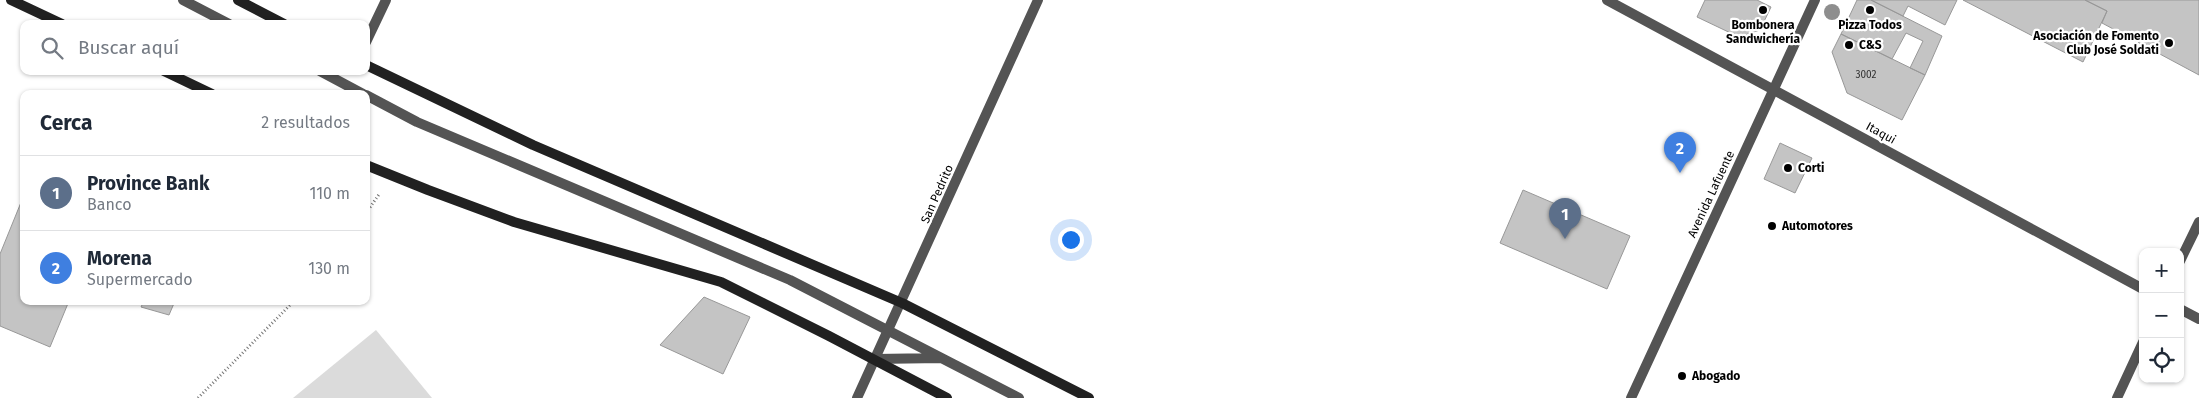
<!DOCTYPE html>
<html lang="es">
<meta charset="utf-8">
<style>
:root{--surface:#fff;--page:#f2f2f3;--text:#1f2937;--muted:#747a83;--line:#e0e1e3;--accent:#0b8043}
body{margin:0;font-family:"Fira Sans",sans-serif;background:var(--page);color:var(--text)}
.controls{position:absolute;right:15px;bottom:15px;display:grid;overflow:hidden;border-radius:10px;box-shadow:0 1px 4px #0004}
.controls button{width:45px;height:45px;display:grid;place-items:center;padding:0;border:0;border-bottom:1px solid var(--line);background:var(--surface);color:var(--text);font:25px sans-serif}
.you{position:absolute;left:1070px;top:239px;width:18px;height:18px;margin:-12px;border:4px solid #fff;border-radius:50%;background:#1a73e8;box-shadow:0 0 0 8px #1a73e833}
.badge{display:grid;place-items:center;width:32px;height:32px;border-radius:50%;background:var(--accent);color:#fff;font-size:16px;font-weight:700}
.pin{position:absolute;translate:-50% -41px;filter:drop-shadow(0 1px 2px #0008)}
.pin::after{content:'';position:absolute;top:26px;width:18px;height:15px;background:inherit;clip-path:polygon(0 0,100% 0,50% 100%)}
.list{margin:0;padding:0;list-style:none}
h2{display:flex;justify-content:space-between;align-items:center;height:65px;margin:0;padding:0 20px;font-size:21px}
h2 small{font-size:16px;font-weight:400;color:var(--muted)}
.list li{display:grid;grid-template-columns:32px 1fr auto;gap:15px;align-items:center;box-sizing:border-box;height:75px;padding:0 20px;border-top:1px solid var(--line)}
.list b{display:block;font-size:19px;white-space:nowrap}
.list p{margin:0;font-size:16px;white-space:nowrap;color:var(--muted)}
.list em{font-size:16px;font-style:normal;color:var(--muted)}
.icon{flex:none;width:28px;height:28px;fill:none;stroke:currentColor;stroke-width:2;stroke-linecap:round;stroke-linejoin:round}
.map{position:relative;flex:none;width:2199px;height:398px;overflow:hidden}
.search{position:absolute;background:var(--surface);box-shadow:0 1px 4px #0004;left:20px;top:20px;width:350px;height:55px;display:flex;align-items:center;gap:12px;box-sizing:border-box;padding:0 18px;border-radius:10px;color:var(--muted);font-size:19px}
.panel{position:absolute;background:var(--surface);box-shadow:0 1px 4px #0004;left:20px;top:90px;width:350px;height:215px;border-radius:10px}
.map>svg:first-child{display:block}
.green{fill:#dbdbdb}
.building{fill:#c4c4c4;stroke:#989898}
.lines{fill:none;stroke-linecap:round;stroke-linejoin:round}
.path{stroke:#767676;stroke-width:3;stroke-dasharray:1 2.5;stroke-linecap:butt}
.service{stroke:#545454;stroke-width:10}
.minor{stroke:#545454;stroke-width:10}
.tertiary{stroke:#545454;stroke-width:10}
.secondary{stroke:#212121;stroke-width:10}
.tree{fill:#8e8e8e}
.poi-dot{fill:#000;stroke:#fff;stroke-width:2}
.labels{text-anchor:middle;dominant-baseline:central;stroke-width:4.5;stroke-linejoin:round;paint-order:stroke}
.number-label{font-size:10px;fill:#313131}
.poi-label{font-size:12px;font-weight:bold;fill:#000;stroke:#fff;text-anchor:start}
.street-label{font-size:12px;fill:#000;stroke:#fff}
</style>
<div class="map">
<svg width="2199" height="398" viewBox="0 0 2199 398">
<rect width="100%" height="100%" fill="#fff"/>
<path class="green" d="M376 330 432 398H293Z"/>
<path class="building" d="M1705 0H1757L1771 7 1760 30 1739 37 1697 17Z
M1857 0H1871L1942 36 1925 75 1910 68 1923 41 1906 33 1892 59 1841 34Z
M1871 0H1957L1945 25 1908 6 1903 16Z
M1963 0H2085L2107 11 2083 62Z
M2085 0H2199V75L2102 23 2107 11Z
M1841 34 1925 75 1902 120 1847 93 1832 52Z
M1780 143 1812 158 1795 193 1764 179Z
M1523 190 1630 236 1607 289 1500 243Z
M24 195V301H69L50 347 0 326V254Z
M704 297 750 317 723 374 660 345Z
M144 301H175L169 315 141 307Z"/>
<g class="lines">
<path class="path" d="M366 213 380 193
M198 398 294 301"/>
<path class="service" d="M183 0 229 24
M320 71 363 94
M366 95 417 122 790 280 1019 398
M875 359 941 358"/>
<path class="minor" d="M1607 0 2143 289
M366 42 386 0
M2180 261 2199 222
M2180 309 2199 319
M857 398 1038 0
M2117 398 2143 342"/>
<path class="tertiary" d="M1631 398 1815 0"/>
<path class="secondary" d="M11 0 62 24
M238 0 284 24
M366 65 533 145 902 303 1089 398
M164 71 212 94
M366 165 428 190 514 222 721 282 829 336 947 398"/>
</g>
<circle class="tree" cx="1832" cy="12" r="8"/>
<g class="poi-dot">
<circle cx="1763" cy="10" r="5"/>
<circle cx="1870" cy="10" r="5"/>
<circle cx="2169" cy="43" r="5"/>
<circle cx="1849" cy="45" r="5"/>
<circle cx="1788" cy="168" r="5"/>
<circle cx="1772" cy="226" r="5"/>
<circle cx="1682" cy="376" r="5"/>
</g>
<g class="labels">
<g class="number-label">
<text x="1866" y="75">3002</text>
</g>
<g class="poi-label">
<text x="1763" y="25" text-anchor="middle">Bombonera<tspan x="1763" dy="14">Sandwichería</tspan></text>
<text x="1870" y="25" text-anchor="middle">Pizza Todos</text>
<text x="2159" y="36" text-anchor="end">Asociación de Fomento<tspan x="2159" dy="14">Club José Soldati</tspan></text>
<text x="1859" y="45">C&amp;S</text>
<text x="1798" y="168">Corti</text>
<text x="1782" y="226">Automotores</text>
<text x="1692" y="376">Abogado</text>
</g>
<g class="street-label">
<text transform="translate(1881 133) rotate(29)">Itaqui</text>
<text transform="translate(937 194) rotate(-66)">San Pedrito</text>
<text transform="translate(1711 194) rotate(-65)">Avenida Lafuente</text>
</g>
</g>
</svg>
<div class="controls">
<button>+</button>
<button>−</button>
<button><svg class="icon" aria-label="locate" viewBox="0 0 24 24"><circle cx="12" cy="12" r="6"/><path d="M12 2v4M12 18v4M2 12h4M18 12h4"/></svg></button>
</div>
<div class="you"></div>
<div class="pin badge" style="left:1565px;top:239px;background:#5c6f8a">1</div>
<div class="pin badge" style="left:1680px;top:173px;background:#3f7fe0">2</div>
<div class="search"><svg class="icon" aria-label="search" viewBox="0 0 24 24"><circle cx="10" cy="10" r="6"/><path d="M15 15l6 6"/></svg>Buscar aquí</div>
<section class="panel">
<h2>Cerca<small>2 resultados</small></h2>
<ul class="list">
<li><span class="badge" style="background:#5c6f8a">1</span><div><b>Province Bank</b><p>Banco</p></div><em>110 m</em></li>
<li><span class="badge" style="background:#3f7fe0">2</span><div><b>Morena</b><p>Supermercado</p></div><em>130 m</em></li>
</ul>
</section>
</div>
